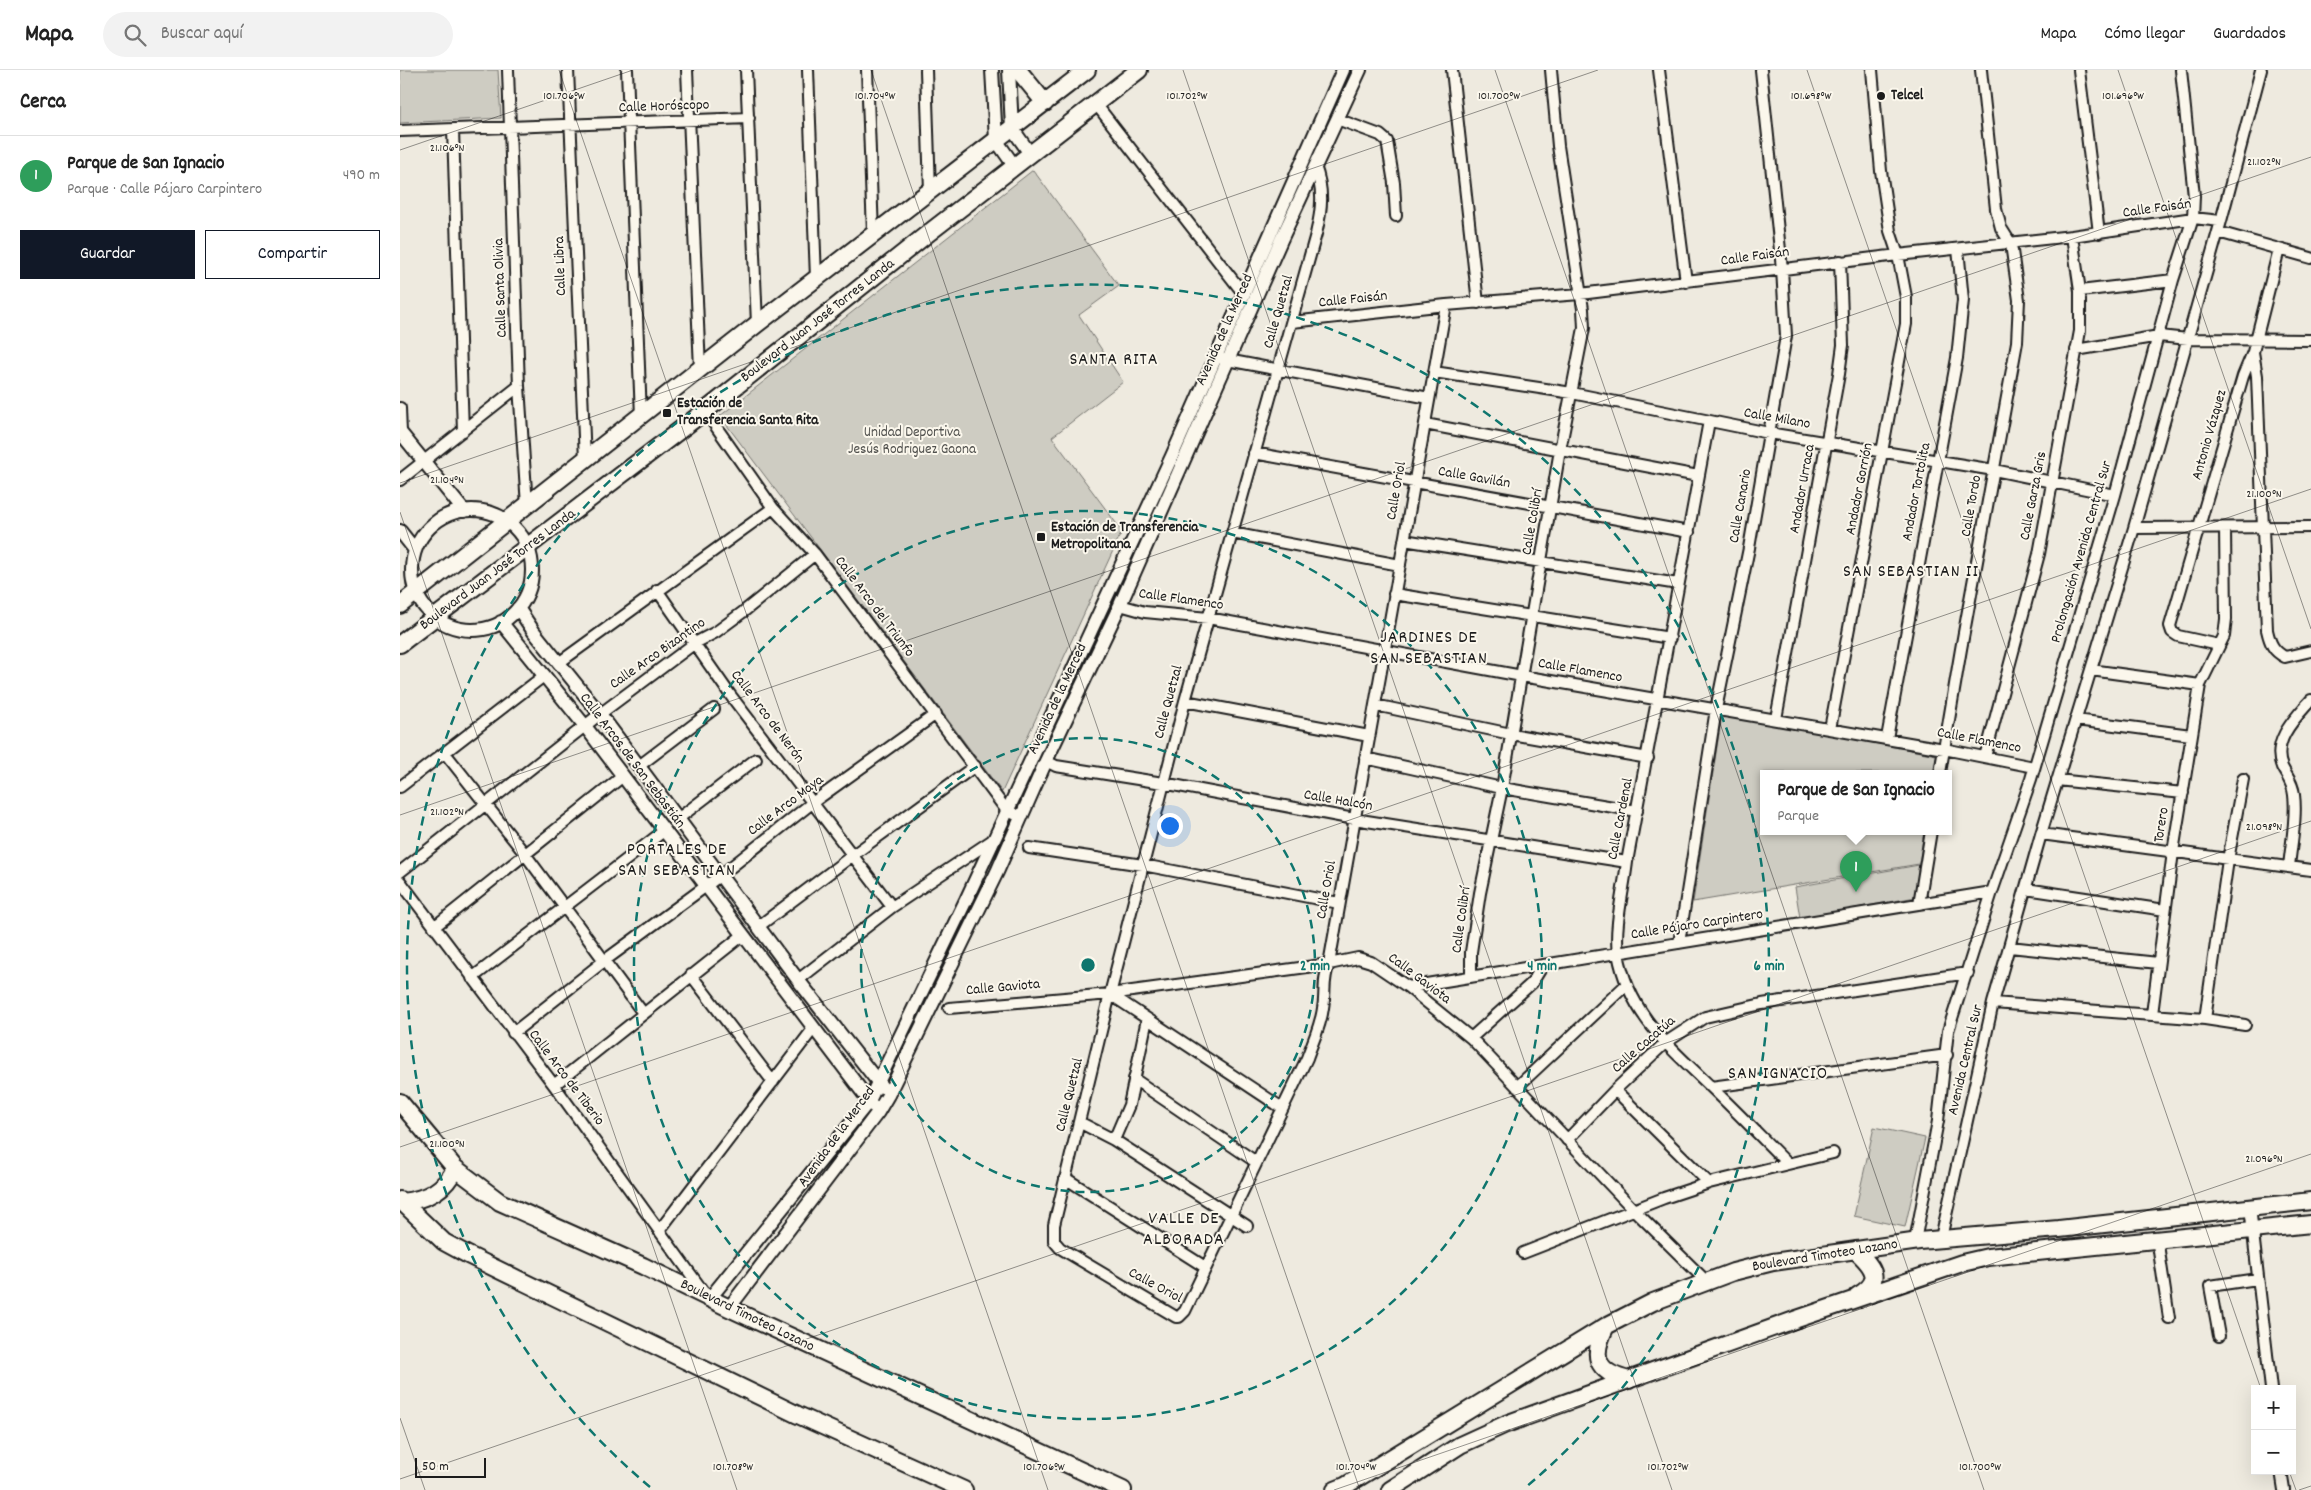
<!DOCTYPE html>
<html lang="es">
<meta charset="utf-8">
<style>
:root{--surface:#fff;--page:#f2f2f2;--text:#222;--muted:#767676;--line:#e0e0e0;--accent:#111827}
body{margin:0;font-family:Dekko,sans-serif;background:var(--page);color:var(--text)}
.controls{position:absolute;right:15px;bottom:15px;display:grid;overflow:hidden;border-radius:0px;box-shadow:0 5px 20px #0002}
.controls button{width:45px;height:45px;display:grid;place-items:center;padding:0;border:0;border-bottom:1px solid var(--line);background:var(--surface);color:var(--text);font:25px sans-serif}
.scale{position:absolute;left:15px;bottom:12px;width:71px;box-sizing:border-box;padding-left:5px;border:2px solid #1c1c1c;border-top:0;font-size:14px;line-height:18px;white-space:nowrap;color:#1c1c1c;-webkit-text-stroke:4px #fbf7ec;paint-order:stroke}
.you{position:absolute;left:769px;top:755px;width:18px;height:18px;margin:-12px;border:4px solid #fff;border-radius:50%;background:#1a73e8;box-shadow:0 0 0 8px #1a73e833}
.badge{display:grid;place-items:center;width:32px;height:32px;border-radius:50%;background:var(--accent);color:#fff;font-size:16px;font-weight:700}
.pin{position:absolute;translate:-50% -41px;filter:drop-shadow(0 1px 2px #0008)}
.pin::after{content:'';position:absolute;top:26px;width:18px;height:15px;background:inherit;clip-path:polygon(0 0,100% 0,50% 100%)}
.popup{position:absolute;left:1360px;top:700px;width:192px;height:65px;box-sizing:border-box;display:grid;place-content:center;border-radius:0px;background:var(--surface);filter:drop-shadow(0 1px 4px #0005);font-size:16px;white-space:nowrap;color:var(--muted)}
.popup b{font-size:19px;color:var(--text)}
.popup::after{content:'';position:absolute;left:50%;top:100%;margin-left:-10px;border:10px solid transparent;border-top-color:var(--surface)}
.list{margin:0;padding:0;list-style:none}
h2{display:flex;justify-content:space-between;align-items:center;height:65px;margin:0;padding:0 20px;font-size:21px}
h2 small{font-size:16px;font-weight:400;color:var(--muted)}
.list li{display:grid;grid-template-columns:32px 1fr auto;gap:15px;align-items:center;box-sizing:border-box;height:80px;padding:0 20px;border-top:1px solid var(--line)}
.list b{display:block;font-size:19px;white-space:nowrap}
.list p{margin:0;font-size:16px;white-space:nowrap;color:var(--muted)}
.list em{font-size:16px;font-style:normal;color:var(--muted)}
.actions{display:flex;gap:10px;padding:15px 20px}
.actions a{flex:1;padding:11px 0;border:1px solid var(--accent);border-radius:0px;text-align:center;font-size:18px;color:var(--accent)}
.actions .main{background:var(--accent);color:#fff}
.icon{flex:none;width:28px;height:28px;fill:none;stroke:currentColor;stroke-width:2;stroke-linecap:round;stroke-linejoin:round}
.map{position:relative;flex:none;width:1911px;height:1420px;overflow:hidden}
header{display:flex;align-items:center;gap:30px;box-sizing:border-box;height:70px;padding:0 25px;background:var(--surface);border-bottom:1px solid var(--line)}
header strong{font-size:24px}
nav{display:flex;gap:28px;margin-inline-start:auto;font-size:18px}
.search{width:350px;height:45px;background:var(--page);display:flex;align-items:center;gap:12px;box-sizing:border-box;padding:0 18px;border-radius:28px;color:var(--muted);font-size:19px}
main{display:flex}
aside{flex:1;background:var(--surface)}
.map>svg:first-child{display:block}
.green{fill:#ceccc2;stroke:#75746f}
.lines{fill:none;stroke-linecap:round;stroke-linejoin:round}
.minor-casing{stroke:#1c1c1c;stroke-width:14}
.tertiary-casing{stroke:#1c1c1c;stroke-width:16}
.primary-casing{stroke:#1c1c1c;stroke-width:20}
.minor{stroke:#fbf7ec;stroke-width:10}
.tertiary{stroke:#fbf7ec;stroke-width:12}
.primary{stroke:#fbf7ec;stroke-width:16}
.ticks{fill:none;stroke:#1c1c1c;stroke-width:1;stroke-opacity:0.45}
.ring{fill:none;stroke:#0f766e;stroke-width:2.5;stroke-dasharray:9 6}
.poi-dot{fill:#1c1c1c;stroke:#fbf7ec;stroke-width:2}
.labels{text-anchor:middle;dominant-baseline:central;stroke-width:4;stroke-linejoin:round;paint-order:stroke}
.poi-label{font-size:15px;font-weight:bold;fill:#1c1c1c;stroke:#fbf7ec;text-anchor:start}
.street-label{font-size:15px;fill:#1c1c1c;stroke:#fbf7ec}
.park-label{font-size:15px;fill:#51514e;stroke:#fbf7ec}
.quarter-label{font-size:18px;letter-spacing:1px;fill:#1c1c1c;stroke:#fbf7ec}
.ticks-label{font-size:12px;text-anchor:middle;fill:#1c1c1c;stroke:#fbf7ec;stroke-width:4;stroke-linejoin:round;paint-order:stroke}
.centre{fill:#0f766e;stroke:#fbf7ec;stroke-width:2.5}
.ring-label{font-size:15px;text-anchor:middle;font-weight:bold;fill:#0f766e;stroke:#fbf7ec;stroke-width:4;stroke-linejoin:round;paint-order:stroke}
</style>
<header>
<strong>Mapa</strong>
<div class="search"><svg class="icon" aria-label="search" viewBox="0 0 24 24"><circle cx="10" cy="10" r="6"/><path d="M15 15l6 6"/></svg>Buscar aquí</div>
<nav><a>Mapa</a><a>Cómo llegar</a><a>Guardados</a></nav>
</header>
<main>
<aside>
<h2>Cerca<small></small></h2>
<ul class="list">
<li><span class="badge" style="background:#2e9e5b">1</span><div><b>Parque de San Ignacio</b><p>Parque · Calle Pájaro Carpintero</p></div><em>490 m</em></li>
</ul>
<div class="actions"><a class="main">Guardar</a><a>Compartir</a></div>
</aside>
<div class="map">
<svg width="1911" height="1420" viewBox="0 0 1911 1420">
<rect width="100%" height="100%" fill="#eeeadf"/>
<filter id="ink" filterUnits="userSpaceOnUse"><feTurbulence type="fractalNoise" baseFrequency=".02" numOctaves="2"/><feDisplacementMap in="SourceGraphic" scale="10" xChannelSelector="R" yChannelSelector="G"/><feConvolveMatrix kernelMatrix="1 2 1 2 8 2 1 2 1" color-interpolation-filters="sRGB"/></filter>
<g filter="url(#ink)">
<path class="green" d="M0 0H98L101 48 0 53Z
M633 100 719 216 679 245 723 312 652 367 722 461 602 722 320 346Z
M1322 644 1536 685 1534 703H1364V761H1524L1519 794 1293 832Z
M1519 795 1516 827 1400 848 1395 817Z
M1474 1057 1525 1068 1505 1157 1454 1146Z"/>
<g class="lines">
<defs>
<path id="minor" d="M108 0 119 316 127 436
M168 0 185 390
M227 0 241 346
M287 0 300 299
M346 0 357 254
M408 0 416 208
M467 0 473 164
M526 0 530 121
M1052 0 1078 233
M1259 0 1286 212
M1679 0 1699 163
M696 34 843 223
M937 49 980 65 987 71 994 113 996 146
M53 60 63 361
M0 61 349 48
M915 96C924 120 922 139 916 164L785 631 710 924 654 1155V1171L660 1178 776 1247H779L785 1241 907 988C913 971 921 955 923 938 926 921 922 911 929 894L1046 235
M1818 162 1911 188
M1680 221 1773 210
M892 252 1046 235 1180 224 1498 185 1672 166 1793 148 1821 151
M1676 280 1759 266 1788 269 1911 270
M1853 282 1857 306 1867 560C1870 573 1873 581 1885 587L1911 581
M822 289 1029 328
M1034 302 1172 323 1369 363 1594 400 1715 425
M0 338 1 363
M305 341 373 438 415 484 607 741 622 747
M1309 351 1227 792C1224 819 1214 856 1218 883 1229 945 1270 977 1312 1018 1338 1043 1363 1069 1388 1094
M1025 354 1298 406
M854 383 1289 462
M0 410 119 316
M1734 458 1911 457
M832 463 1000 495
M1004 470 1278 514
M257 520 331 626 492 837
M994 524 1270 568
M720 535 745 542 808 548 1122 606 1544 679 1634 697
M1819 575 1778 566 1772 562 1770 556 1843 306 1853 282 1879 179
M160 592 373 438
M1691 600 1800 615
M785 631 969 666
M975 635 1111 664 1248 688
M1376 649 1439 304 1443 275 1440 191
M1676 650 1791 665
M1430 659 1506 254V227L1498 185 1490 161 1481 101 1472 0
M1487 668 1557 288 1563 230 1558 179
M45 683 125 784 243 943
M1585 687 1639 484 1680 261V221L1672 166
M965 688 1102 718 1237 741
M646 691 656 696 763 713 954 749 1227 792
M239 696 314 639
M1540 703 1561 579 1617 272 1619 230 1611 174 1601 158 1596 139 1581 0
M1657 710 1783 723
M0 717 145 605
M279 748 356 689
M1641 764 1911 800
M629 778 743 795 939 833
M1889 797C1891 774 1897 748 1894 725 1893 713 1887 707 1882 697 1871 671 1896 647 1911 630
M0 802 200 644 295 573 316 562 343 542 415 484
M0 811 154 1015 305 1224
M1626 819 1765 840
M1519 834 1531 761
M359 856 453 785 575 696
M34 857 223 706
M1279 873 1316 639 1349 478 1386 266 1382 199 1361 0
M1610 877 1758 893
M291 905 373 1012
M1071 907V882L1080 823 1102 718 1160 380 1184 258 1183 239 1158 76 1151 0
M72 908 265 760
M398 910 492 837 594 769
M1008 917 1592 822
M710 924 882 1038
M1593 933 1805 949 1845 955
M549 938 710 924 929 894 958 888 971 892 1008 917 1071 968 1233 1139 1306 1211
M1752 944 1773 782 1800 615 1824 566 1826 549 1825 458
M1805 949 1828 790 1843 709
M113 963 204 891 321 805 412 733 536 644
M1071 968 1132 913 1143 895
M734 1009 856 1092
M154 1015 343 865
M1117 1017 1227 914
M1311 1017 1547 985
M1215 1020 1309 1113
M679 1052 714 1070 847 1156
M714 1070 729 1035 747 949
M1167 1070 1215 1020 1265 973 1305 947 1362 934 1568 903
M665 1108 805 1197
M1850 1137 1871 1319
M259 1161 413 959
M1541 1168 1593 933 1641 764 1734 458 1821 151 1861 0
M1757 1168 1769 1248
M1515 1171 1538 1051 1548 961 1592 822 1631 709 1715 425 1773 210 1793 148 1794 126 1781 0
M1123 1183 1264 1128 1309 1113 1433 1083
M1819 1266 1810 1216 1857 1209
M1881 1401 1884 1420"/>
<path id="tertiary" d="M592 0 596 70 615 97
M609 0 612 58 631 85
M0 362 64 441
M12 500a60 60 0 1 1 120 0a60 60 0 1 1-120 0Z
M0 461 15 480
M118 538 134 562 200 644 398 910 482 1017
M101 552 185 656 473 1036
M310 1228 469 1031 566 830 772 386 943 0
M329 1238 478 1042 488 1025 597 802 646 691 720 535 881 170 960 0"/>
<path id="primary" d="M618 0 645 33
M0 535 357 254 687 0
M0 574 305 341 526 165 739 0
M0 1032 55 1098 100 1132 243 1196 329 1238 723 1420
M0 1130 44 1172 68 1185 398 1345 564 1420
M1 1132C25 1130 45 1121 55 1098
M1455 1180C1474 1197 1484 1211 1457 1226
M1206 1256C1191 1286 1195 1302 1229 1310
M935 1420 945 1416 1206 1256 1253 1232 1333 1202 1373 1192 1519 1171 1659 1159 1911 1131
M990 1420 1060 1375 1106 1354 1397 1249 1562 1193 1588 1187 1911 1154"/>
</defs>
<use href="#minor" class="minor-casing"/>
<use href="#tertiary" class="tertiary-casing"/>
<use href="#primary" class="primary-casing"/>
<use href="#minor" class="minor"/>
<use href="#tertiary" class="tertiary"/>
<use href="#primary" class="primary"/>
</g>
</g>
<path class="ticks" d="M159 0 648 1420M471 0 960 1420M783 0 1272 1420M1095 0 1584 1420M1407 0 1861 1319M1718 0 1911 559M0 80 233 0M0 413 1198 0M0 442 337 1420M0 745 1911 87M0 1077 1911 419M0 1348 25 1420M1889 1401 1896 1420M0 1409 1911 751M934 1420 1911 1084M1899 1420 1911 1416"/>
<g class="ring">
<circle cx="688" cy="895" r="227"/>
<circle cx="688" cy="895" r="454"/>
<path d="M250 1417A681 681 0 1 1 1126 1417"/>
</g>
<g class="poi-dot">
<circle cx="1481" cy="26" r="5"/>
<rect x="262" y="338" width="10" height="10" rx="2.5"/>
<rect x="636" y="462" width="10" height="10" rx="2.5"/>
</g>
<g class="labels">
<g class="poi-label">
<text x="1491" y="26">Telcel</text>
<text x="277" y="334">Estación de<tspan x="277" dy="17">Transferencia Santa Rita</tspan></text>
<text x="651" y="458">Estación de Transferencia<tspan x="651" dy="17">Metropolitana</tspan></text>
</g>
<g class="street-label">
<text transform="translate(264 37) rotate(-2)">Calle Horóscopo</text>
<text transform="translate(1757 139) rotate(-8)">Calle Faisán</text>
<text transform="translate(1355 187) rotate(-8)">Calle Faisán</text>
<text transform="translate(161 196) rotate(-92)">Calle Libra</text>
<text transform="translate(101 218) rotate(-92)">Calle Santa Olivia</text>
<text transform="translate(953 230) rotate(-6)">Calle Faisán</text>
<text transform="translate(879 242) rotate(-74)">Calle Quetzal</text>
<text transform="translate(418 251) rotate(-38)">Boulevard Juan José Torres Landa</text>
<text transform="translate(825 260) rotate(-66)">Avenida de la Merced</text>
<text transform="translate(1377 349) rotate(10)">Calle Milano</text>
<text transform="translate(1810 365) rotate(-74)">Antonio Vázquez</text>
<text transform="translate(1074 408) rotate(10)">Calle Gavilán</text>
<text transform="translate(1403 419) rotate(-80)">Andador Urraca</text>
<text transform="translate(1460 419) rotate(-79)">Andador Gorrión</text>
<text transform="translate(997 421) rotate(-80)">Calle Oriol</text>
<text transform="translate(1517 422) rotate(-79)">Andador Tortolita</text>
<text transform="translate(1634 426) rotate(-79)">Calle Garza Gris</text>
<text transform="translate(1341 436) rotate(-80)">Calle Canario</text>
<text transform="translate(1572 436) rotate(-80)">Calle Tordo</text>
<text transform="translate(1133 452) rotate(-80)">Calle Colibrí</text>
<text transform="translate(1682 482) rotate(-74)">Prolongación Avenida Central Sur</text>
<text transform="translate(98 500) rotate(-37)">Boulevard Juan José Torres Landa</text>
<text transform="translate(781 530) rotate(8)">Calle Flamenco</text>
<text transform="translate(474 537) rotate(53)">Calle Arco del Triunfo</text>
<text transform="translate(258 584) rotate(-35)">Calle Arco Bizantino</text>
<text transform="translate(1180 601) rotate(10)">Calle Flamenco</text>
<text transform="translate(658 629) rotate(-65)">Avenida de la Merced</text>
<text transform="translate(769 632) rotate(-75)">Calle Quetzal</text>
<text transform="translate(367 647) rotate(53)">Calle Arco de Nerón</text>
<text transform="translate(1579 671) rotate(11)">Calle Flamenco</text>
<text transform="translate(232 691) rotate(53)">Calle Arcos de San Sebastián</text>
<text transform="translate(938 731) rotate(10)">Calle Halcón</text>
<text transform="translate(386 736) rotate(-37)">Calle Arco Maya</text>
<text transform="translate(1221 749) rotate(-79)">Calle Cardenal</text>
<text transform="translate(1762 755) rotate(-81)">Torero</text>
<text transform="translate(927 820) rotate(-80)">Calle Oriol</text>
<text transform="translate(1062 850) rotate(-82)">Calle Colibrí</text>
<text transform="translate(1297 855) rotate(-9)">Calle Pájaro Carpintero</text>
<text transform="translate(1019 909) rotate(37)">Calle Gaviota</text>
<text transform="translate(603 918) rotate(-5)">Calle Gaviota</text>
<text transform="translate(1244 975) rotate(-41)">Calle Cacatúa</text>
<text transform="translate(1566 990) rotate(-77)">Avenida Central Sur</text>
<text transform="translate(166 1008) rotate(53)">Calle Arco de Tiberio</text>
<text transform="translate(670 1025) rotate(-76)">Calle Quetzal</text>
<text transform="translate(437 1067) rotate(-54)">Avenida de la Merced</text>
<text transform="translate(1425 1186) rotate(-9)">Boulevard Timoteo Lozano</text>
<text transform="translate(755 1216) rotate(28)">Calle Oriol</text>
<text transform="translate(347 1246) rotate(26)">Boulevard Timoteo Lozano</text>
</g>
<g class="park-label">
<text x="512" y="363">Unidad Deportiva<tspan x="512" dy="17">Jesús Rodriguez Gaona</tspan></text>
</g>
<g class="quarter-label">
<text x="714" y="290">SANTA RITA</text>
<text x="1511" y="502">SAN SEBASTIAN II</text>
<text x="1029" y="568">JARDINES DE<tspan x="1029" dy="21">SAN SEBASTIAN</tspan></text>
<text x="277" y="780">PORTALES DE<tspan x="277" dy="21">SAN SEBASTIAN</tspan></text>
<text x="1378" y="1004">SAN IGNACIO</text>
<text x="784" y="1149">VALLE DE<tspan x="784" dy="21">ALBORADA</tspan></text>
</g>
</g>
<g class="ticks-label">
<text x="164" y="29">101.706°W</text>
<text x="475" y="29">101.704°W</text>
<text x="787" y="29">101.702°W</text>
<text x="1099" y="29">101.700°W</text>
<text x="1411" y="29">101.698°W</text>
<text x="1723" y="29">101.696°W</text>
<text x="47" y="81">21.106°N</text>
<text x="1864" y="95">21.102°N</text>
<text x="47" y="413">21.104°N</text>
<text x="1864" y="427">21.100°N</text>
<text x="47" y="745">21.102°N</text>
<text x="1864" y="760">21.098°N</text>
<text x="47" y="1077">21.100°N</text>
<text x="1864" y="1092">21.096°N</text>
<text x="333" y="1400">101.708°W</text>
<text x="644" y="1400">101.706°W</text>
<text x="956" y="1400">101.704°W</text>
<text x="1268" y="1400">101.702°W</text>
<text x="1580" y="1400">101.700°W</text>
</g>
<circle cx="688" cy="895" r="8" class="centre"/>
<g class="ring-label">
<text x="915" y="900">2 min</text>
<text x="1142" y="900">4 min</text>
<text x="1369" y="900">6 min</text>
</g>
</svg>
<div class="controls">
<button>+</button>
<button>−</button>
</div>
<div class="scale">50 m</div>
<div class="you"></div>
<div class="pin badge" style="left:1456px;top:822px;background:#2e9e5b">1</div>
<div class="popup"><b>Parque de San Ignacio</b>Parque</div>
</div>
</main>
